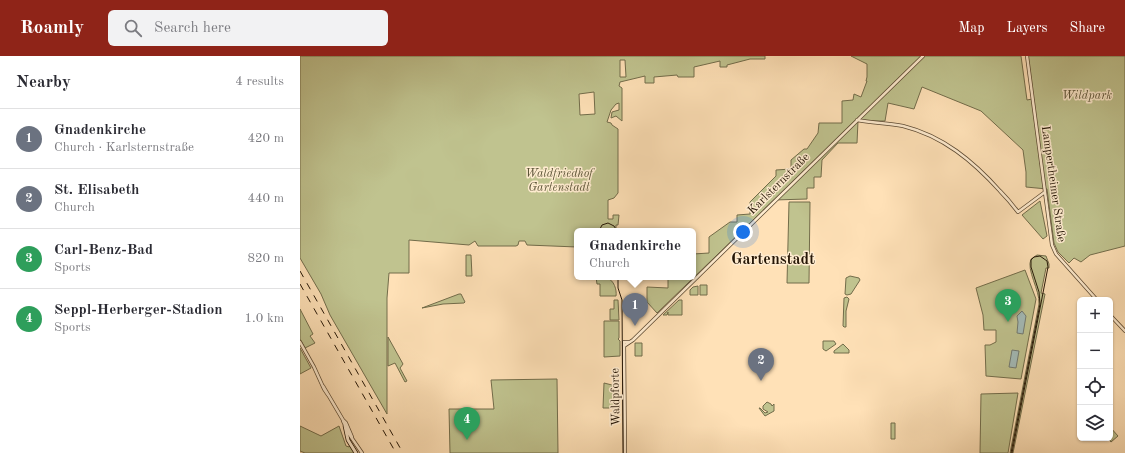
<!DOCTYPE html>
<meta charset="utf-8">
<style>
:root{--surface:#fff;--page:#f2f2f3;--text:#2b2b33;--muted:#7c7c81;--line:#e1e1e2;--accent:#8f2418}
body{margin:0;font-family:"Old Standard TT",serif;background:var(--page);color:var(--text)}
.controls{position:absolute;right:12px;bottom:12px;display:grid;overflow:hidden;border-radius:6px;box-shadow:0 1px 3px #0004}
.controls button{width:36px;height:36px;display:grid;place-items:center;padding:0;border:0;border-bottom:1px solid var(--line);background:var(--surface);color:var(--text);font:20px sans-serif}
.you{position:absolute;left:443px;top:176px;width:14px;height:14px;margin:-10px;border:3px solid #fff;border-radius:50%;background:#1a73e8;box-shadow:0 0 0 6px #1a73e833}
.badge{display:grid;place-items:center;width:26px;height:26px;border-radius:50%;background:var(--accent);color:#fff;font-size:13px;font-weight:700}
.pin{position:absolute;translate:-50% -33px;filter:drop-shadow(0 1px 2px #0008)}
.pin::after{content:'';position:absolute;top:21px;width:14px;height:12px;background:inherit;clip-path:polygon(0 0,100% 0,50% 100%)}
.popup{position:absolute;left:274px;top:172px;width:122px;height:52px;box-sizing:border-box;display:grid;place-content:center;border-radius:6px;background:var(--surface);filter:drop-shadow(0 1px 3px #0005);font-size:13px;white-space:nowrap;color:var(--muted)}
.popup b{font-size:15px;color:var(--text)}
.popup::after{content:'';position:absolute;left:50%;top:100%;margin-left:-8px;border:8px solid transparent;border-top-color:var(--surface)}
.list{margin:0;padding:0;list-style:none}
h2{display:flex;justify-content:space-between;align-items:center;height:52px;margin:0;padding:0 16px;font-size:17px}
h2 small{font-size:13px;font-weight:400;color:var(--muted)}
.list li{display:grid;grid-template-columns:26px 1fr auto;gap:12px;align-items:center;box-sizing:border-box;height:60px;padding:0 16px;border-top:1px solid var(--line)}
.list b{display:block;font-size:15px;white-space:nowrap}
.list p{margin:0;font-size:13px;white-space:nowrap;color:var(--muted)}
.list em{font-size:13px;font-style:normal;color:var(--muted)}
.icon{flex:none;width:22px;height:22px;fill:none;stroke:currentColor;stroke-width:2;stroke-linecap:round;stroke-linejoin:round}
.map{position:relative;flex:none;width:825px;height:397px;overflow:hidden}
header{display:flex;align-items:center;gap:24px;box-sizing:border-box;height:56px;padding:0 20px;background:var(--accent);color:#fff}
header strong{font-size:19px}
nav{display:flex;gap:22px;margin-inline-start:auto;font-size:14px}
.search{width:280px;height:36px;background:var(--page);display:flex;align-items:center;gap:10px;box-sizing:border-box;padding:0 14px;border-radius:6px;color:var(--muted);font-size:15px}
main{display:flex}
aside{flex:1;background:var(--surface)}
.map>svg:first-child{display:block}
.green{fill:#c0c38f;stroke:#726c4a;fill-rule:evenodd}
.water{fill:#a3bbb8;stroke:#717971}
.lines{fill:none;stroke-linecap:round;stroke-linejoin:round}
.tertiary-casing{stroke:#5c4932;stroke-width:4}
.secondary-casing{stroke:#251606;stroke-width:4.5}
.tertiary{stroke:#ffecd0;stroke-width:2.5}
.secondary{stroke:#ffecd0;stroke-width:3}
.tram{stroke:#251606;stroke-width:1}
.rail{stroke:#251606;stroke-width:1;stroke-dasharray:7 7;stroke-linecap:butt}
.labels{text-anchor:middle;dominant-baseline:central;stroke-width:3;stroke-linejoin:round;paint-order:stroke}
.park-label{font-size:12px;font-style:italic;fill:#5b5336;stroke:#ffecd0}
.street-label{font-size:12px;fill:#251606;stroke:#ffecd0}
.district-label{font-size:16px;font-weight:bold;fill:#251606;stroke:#ffecd0}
</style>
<header>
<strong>Roamly</strong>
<div class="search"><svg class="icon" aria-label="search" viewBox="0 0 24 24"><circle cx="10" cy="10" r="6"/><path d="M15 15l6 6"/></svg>Search here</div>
<nav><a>Map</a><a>Layers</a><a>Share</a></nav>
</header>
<main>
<aside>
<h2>Nearby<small>4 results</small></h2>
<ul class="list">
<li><span class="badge" style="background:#6b7280">1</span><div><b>Gnadenkirche</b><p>Church · Karlsternstraße</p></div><em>420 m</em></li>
<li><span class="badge" style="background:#6b7280">2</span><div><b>St. Elisabeth</b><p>Church</p></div><em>440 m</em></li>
<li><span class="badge" style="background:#2e9e5b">3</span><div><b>Carl-Benz-Bad</b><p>Sports</p></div><em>820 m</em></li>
<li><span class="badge" style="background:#2e9e5b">4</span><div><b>Seppl-Herberger-Stadion</b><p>Sports</p></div><em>1.0 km</em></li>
</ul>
</aside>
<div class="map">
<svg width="825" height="397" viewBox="0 0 825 397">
<rect width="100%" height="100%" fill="#ffe1b7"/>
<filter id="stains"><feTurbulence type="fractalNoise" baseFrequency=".005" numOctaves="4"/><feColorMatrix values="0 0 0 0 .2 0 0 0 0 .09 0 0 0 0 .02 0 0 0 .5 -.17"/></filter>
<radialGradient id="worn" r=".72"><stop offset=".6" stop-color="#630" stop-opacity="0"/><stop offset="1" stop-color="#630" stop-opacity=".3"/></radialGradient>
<path class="green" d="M0 0H465V3H450L427 9V11H420V5L394 11V21H378L377 19 354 21V27H345V20L320 26 319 30 322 32V65L316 60 311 62 312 56 319 54V47L316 48 311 54 307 66 311 67 312 69 318 73V137L314 142 308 144V163H313V159H319L318 169H316V175H277V191L227 189 225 185H219L218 189 216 190H178L175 185 169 189 109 184V217H89L87 242V358L30 259 21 238 0 202ZM320 4H325L326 21H320ZM294 36 295 58 280 59 279 38Z
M551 0H721L727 44 732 43 727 0H825V190L790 199 781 206 774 202 769 207 758 196 754 187 747 133 726 131V116L723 94 681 55 622 31 614 53 588 47 585 65H558L557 87H538L522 104 521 121H514V132H507V143L474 144 357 257 347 246V231L368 232V221H393V198L409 197V181L430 166H437V159L450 158V146L476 120V114L491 113V104L504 93H507L518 77 519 67H542V45L553 44 554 38 561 41 567 25H566L567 21V8Z
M740 145 747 180 743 183 722 159Z
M489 146H510L509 227H487Z
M166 199H171L172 220H166Z
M737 199 746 200 749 208V212H746L741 237 745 238 713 397H710L739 248C740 234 726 214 731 203Z
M725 214 736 243 721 323 686 320 685 289H690L696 286V274H684L683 259 676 232Z
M550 220 559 222 560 224 551 238 547 239 545 238 546 222Z
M296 221C300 221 304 221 307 222 314 224 317 234 316 240H300V228H297Z
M400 229H407V239H400Z
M398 230V239H390V234L393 231Z
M159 238H161L165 246 164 247 143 248 122 252Z
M547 241 549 243 546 255V271H544L543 270 544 242Z
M314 244H318L319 264H310V253H314Z
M379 244H382V259H368V256L367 259H363Z
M0 253 13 278 10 280 15 287 5 292 0 283Z
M304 265H319V282L318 283 320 285V300L304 301Z
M88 281 103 308 100 312 107 325 105 326 95 307 88 310Z
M523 285H534L536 288 526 295 523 293Z
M335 287H342V300H335Z
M543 288 549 294V297H534V295Z
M0 292 11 312 0 318Z
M257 323 258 397H150L149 353H194L191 324Z
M304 327 312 329V334H317V352H303Z
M718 337 708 397H680L681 338Z
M467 346 471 348 472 350 474 348V355L465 360 459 352H460L465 357 468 356 463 353V350Z
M591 367H595V383H591Z
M0 370 21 380 39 370 46 390 49 391 50 387 57 397H5L0 395Z
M810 371 818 380 811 386 808 382H810Z"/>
<path class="water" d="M722 255 726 260 723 278 717 277 718 266 717 260Z
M712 294 719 295 716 312 709 311Z"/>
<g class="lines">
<defs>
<path id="tertiary" d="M727 0 752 189 756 198 797 244
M557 64C573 67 588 67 603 70 643 80 673 105 700 135 706 141 712 148 718 156L745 136
M810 259 825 275
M0 286 14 311 24 333 28 339
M324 290 333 284 623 0
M23 330 43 364 46 367 52 381
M43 365 49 378 62 397
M325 397 324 286H330"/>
<path id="secondary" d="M45 370 48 384 56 397"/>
</defs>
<use href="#tertiary" class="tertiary-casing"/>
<use href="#secondary" class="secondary-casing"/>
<use href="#tertiary" class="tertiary"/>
<use href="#secondary" class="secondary"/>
<path class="tram" d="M299 175 302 169 308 167 314 170 317 175
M318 221V232L322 244 323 397
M711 397 740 248 739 236 731 211V204L734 201 740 200 747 205 748 211 712 397"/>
<path class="rail" d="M0 215 103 397
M0 228 96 397"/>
</g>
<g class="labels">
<g class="park-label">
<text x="787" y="40">Wildpark</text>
<text x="259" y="118">Waldfriedhof<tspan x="259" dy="14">Gartenstadt</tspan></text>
</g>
<g class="street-label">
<text transform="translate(479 128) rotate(-45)">Karlsternstraße</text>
<text transform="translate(753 128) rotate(82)">Lampertheimer Straße</text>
<text transform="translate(316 341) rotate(-91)">Waldpforte</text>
</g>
<g class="district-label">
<text x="473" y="204">Gartenstadt</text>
</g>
</g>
<rect width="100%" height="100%" filter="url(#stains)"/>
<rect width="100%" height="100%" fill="url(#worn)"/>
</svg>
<div class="controls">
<button>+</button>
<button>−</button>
<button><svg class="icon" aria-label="locate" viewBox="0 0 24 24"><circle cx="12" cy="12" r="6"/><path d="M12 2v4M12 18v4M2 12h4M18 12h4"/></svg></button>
<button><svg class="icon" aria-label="layers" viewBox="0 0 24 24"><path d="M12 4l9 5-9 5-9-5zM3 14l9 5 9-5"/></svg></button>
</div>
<div class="you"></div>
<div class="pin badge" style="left:335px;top:270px;background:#6b7280">1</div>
<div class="popup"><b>Gnadenkirche</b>Church</div>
<div class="pin badge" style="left:461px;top:325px;background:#6b7280">2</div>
<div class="pin badge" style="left:708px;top:266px;background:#2e9e5b">3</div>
<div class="pin badge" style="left:167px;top:384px;background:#2e9e5b">4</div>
</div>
</main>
